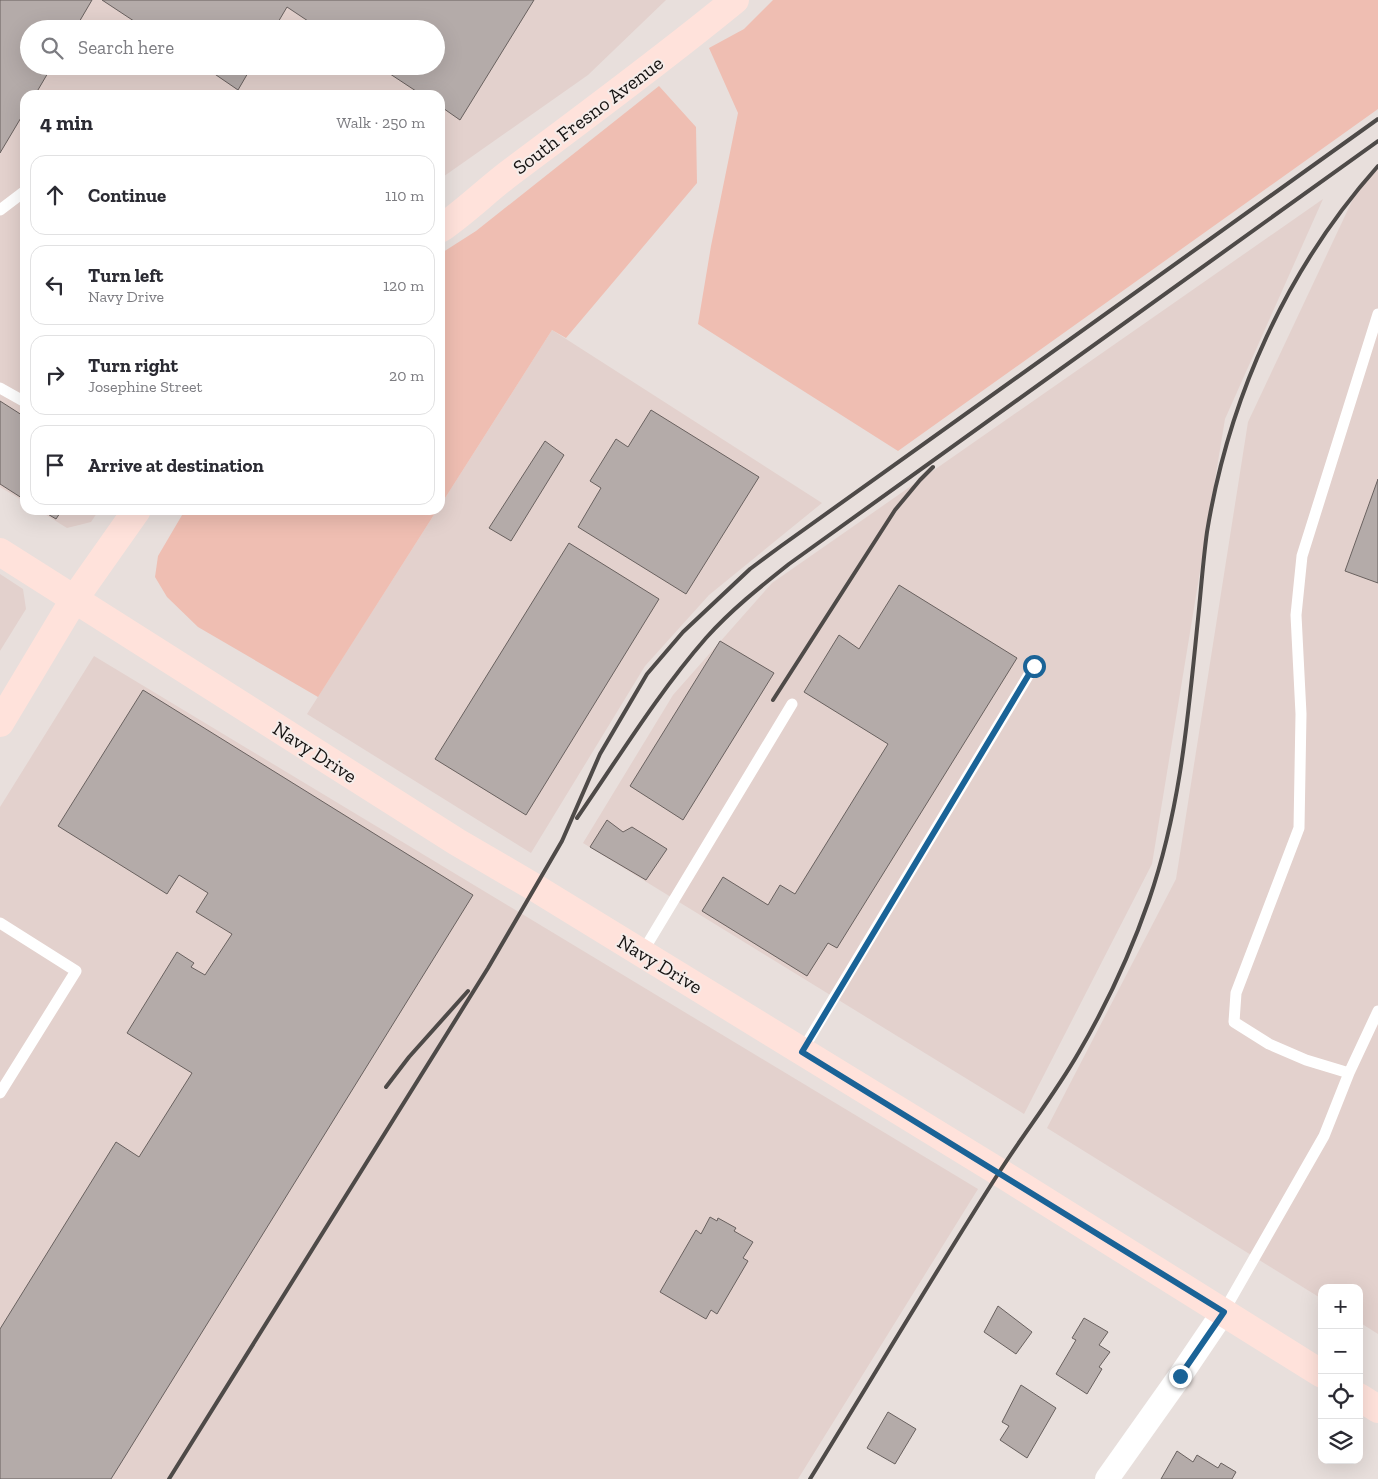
<!DOCTYPE html>
<meta charset="utf-8">
<style>
:root{--surface:#fff;--page:#f7f7f7;--text:#2b2b33;--muted:#7c7c81;--line:#e1e1e2}
body{margin:0;font-family:"Zilla Slab",serif;background:var(--page);color:var(--text)}
.controls{position:absolute;right:15px;bottom:15px;display:grid;overflow:hidden;border-radius:10px;box-shadow:0 5px 20px #0002}
.controls button{width:45px;height:45px;display:grid;place-items:center;padding:0;border:0;border-bottom:1px solid var(--line);background:var(--surface);color:var(--text);font:25px sans-serif}
.stop{position:absolute;width:15px;height:15px;margin:-11px;border:4px solid #1a6397;border-radius:50%;background:#fff}
.stop.end{background:#1a6397;border-color:#fff;box-shadow:0 1px 5px #0008}
.list{margin:0;padding:0;list-style:none}
h2{display:flex;justify-content:space-between;align-items:center;height:65px;margin:0;padding:0 20px;font-size:21px}
h2 small{font-size:16px;font-weight:400;color:var(--muted)}
.list li{display:grid;grid-template-columns:32px 1fr auto;gap:15px;align-items:center;box-sizing:border-box;height:80px;margin:0 10px 10px;padding:0 10px;border:1px solid var(--line);border-radius:15px}
.list b{display:block;font-size:19px;white-space:nowrap}
.list p{margin:0;font-size:16px;white-space:nowrap;color:var(--muted)}
.list em{font-size:16px;font-style:normal;color:var(--muted)}
.icon{flex:none;width:28px;height:28px;fill:none;stroke:currentColor;stroke-width:2;stroke-linecap:round;stroke-linejoin:round}
.map{position:relative;flex:none;width:1378px;height:1479px;overflow:hidden}
.search{position:absolute;background:var(--surface);box-shadow:0 5px 20px #0002;left:20px;top:20px;width:425px;height:55px;display:flex;align-items:center;gap:12px;box-sizing:border-box;padding:0 18px;border-radius:28px;color:var(--muted);font-size:19px}
.panel{position:absolute;background:var(--surface);box-shadow:0 5px 20px #0002;left:20px;top:90px;width:425px;height:425px;border-radius:15px}
.map>svg:first-child{display:block}
.built{fill:#e3d1cd;fill-rule:evenodd}
.green{fill:#efbeb2}
.building{fill:#b4aba9;stroke:#69615f}
.lines{fill:none;stroke-linecap:round;stroke-linejoin:round}
.lane{stroke:#fff;stroke-width:11}
.street{stroke:#fff;stroke-width:24}
.secondary{stroke:#ffe2db;stroke-width:28}
.rail{stroke:#4e4a48;stroke-width:4}
.route{stroke:#1a6397;stroke-width:6}
.labels{text-anchor:middle;dominant-baseline:central;stroke-width:4;stroke-linejoin:round;paint-order:stroke}
.street-label{font-size:20px;fill:#151211;stroke:#f5ece9}
</style>
<div class="map">
<svg width="1378" height="1479" viewBox="0 0 1378 1479">
<rect width="100%" height="100%" fill="#e8dfdc"/>
<path class="built" d="M0 0H666L588 75 440 179V95H25V502L0 487ZM29 29H436V66H29Z
M1378 168V1334L1359 1322V1288H1322V1299L1047 1128 1176 879 1248 422 1360 184Z
M1323 199 1225 419 1152 864 1024 1114 583 843 673 695 772 583Z
M552 330 822 503 709 595 645 666 531 853 307 714 437 510H440V506Z
M38 510H99L91 522 67 528Z
M0 574 23 589 26 609 0 651Z
M94 656 978 1189 798 1479H0V807Z"/>
<path class="green" d="M773 0H1378V109L898 451 698 324 711 246 738 113 709 48 744 29Z
M659 86 696 127 697 183 566 338 552 330 440 506V254L476 231Z
M185 510H437L318 697 198 627 167 597 155 577 158 556Z"/>
<path class="building" d="M0 0H92L75 29H29V66H52L35 95H25V111L0 153Z
M102 0H534L460 120 440 106V95H422L378 66H436V29H320L287 7 274 29H146Z
M203 66H252L238 90Z
M0 401 25 417V500L0 484Z
M651 410 759 477 686 594 578 527 601 488 590 481 616 439 628 447Z
M545 441 564 455 511 541 489 528Z
M1378 479V583L1345 571Z
M41 510H62L56 519Z
M569 543 659 599 526 815 435 759Z
M899 585 1017 658 837 948 828 943 807 976 702 911 723 877 768 905 780 885 795 894 888 744 804 692 839 635 859 649Z
M720 641 774 673 683 820 630 786Z
M143 690 473 895 111 1479H0V1329L116 1142 139 1157 192 1073 127 1033 177 952 194 963 191 967 205 975 232 934 196 912 208 893 179 875 167 894 58 826Z
M607 820 623 832 632 827 667 849 646 880 590 847Z
M710 1217 717 1221 718 1218 736 1228 734 1231 753 1242 743 1258 748 1261 717 1314 711 1310 706 1319 660 1292 696 1230 701 1234Z
M998 1306 1032 1332 1016 1354 984 1332Z
M1084 1318 1108 1332 1099 1345 1110 1352 1099 1367 1102 1369 1087 1394 1056 1374 1076 1340 1072 1338Z
M1021 1385 1056 1408 1027 1458 1000 1440 1009 1426 1002 1422Z
M888 1412 916 1429 895 1464 867 1448Z
M1177 1451 1193 1462 1197 1455 1218 1468 1221 1463 1236 1472 1232 1479H1161Z"/>
<g class="lines">
<path class="lane" d="M0 210 25 191
M0 388 25 402
M0 923 76 971 0 1093
M642 953 792 704
M802 1051 1034 666
M1349 1073 1306 1060 1269 1044 1234 1022 1236 993 1299 828 1301 714 1296 615 1302 556 1378 314
M1224 1311 1324 1136 1349 1073 1378 1011"/>
<path class="street" d="M1107 1479 1180 1376 1224 1311"/>
<path class="secondary" d="M440 229C465 212 487 190 511 172 587 115 662 60 735 0
M0 552 457 842 534 887 999 1172 1322 1374
M0 723 75 598 137 510
M1359 1397 1378 1409"/>
<path class="rail" d="M773 700 895 510 920 480 933 467
M577 818C619 757 658 693 706 638 731 610 760 587 789 564L1378 141
M386 1087 409 1057 468 991
M169 1479 488 968 562 841 600 754 647 674 683 632 750 569 781 546 1378 119
M810 1479C873 1377 934 1274 998 1174 1024 1133 1055 1094 1079 1052 1107 1004 1131 952 1149 900 1181 807 1188 716 1198 619 1201 590 1203 561 1207 532 1229 397 1287 268 1378 166"/>
</g>
<g class="lines">
<path class="route" d="M1034 666 802 1052 1224 1312 1180 1376"/>
</g>
<g class="labels">
<g class="street-label">
<text transform="translate(588 115) rotate(-37)">South Fresno Avenue</text>
<text transform="translate(315 752) rotate(33)">Navy Drive</text>
<text transform="translate(660 964) rotate(31)">Navy Drive</text>
</g>
</g>
</svg>
<div class="controls">
<button>+</button>
<button>−</button>
<button><svg class="icon" aria-label="locate" viewBox="0 0 24 24"><circle cx="12" cy="12" r="6"/><path d="M12 2v4M12 18v4M2 12h4M18 12h4"/></svg></button>
<button><svg class="icon" aria-label="layers" viewBox="0 0 24 24"><path d="M12 4l9 5-9 5-9-5zM3 14l9 5 9-5"/></svg></button>
</div>
<div class="stop" style="left:1034px;top:666px"></div>
<div class="stop end" style="left:1180px;top:1376px"></div>
<div class="search"><svg class="icon" aria-label="search" viewBox="0 0 24 24"><circle cx="10" cy="10" r="6"/><path d="M15 15l6 6"/></svg>Search here</div>
<section class="panel">
<h2>4 min<small>Walk · 250 m</small></h2>
<ul class="list">
<li><svg class="icon" aria-label="ahead" viewBox="0 0 24 24"><path d="M12 20V5M6 11l6-6 6 6"/></svg><div><b>Continue</b></div><em>110 m</em></li>
<li><svg class="icon" aria-label="left" viewBox="0 0 24 24"><path d="M17 20v-9H6M10 6l-5 5 5 5"/></svg><div><b>Turn left</b><p>Navy Drive</p></div><em>120 m</em></li>
<li><svg class="icon" aria-label="right" viewBox="0 0 24 24"><path d="M7 20v-9h11M14 6l5 5-5 5"/></svg><div><b>Turn right</b><p>Josephine Street</p></div><em>20 m</em></li>
<li><svg class="icon" aria-label="arrive" viewBox="0 0 24 24"><path d="M6 21V4h12l-3 4 3 4H6"/></svg><div><b>Arrive at destination</b></div></li>
</ul>
</section>
</div>
